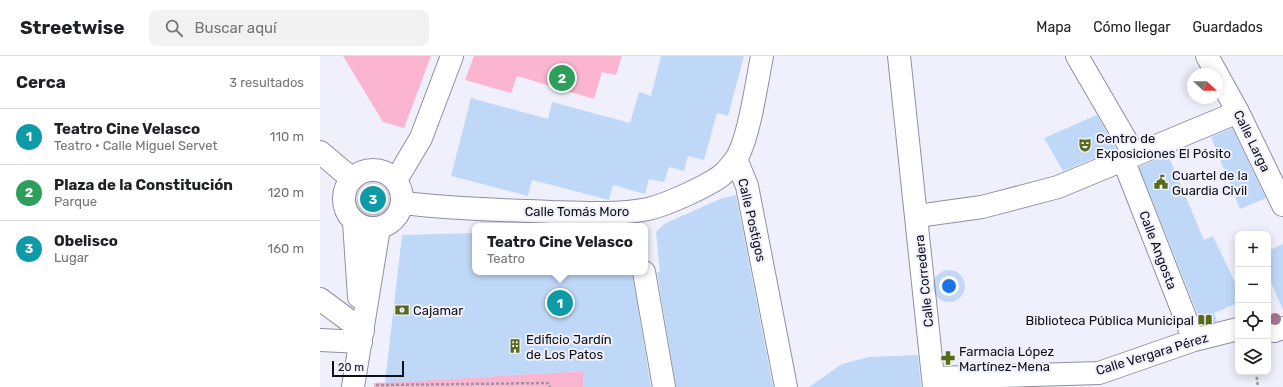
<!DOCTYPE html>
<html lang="es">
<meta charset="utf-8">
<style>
:root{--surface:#fff;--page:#f2f2f2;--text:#202124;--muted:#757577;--line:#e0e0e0;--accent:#576b19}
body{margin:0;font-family:Rubik,sans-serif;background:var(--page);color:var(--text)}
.controls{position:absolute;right:12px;bottom:12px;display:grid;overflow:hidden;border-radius:8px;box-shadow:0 2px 10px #0003}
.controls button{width:36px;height:36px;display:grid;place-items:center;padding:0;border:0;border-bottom:1px solid var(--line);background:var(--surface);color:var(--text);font:20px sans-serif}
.compass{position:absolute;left:867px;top:12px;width:36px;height:36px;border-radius:50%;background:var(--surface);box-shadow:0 2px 10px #0003;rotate:112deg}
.scale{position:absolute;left:12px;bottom:10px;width:72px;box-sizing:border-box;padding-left:4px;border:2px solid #101017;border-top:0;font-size:11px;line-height:14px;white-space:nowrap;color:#101017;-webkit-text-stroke:3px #f0f0fc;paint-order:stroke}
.you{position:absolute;left:629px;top:230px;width:14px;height:14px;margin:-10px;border:3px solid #fff;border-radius:50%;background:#1a73e8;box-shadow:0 0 0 6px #1a73e833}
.badge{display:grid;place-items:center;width:26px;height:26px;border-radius:50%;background:var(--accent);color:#fff;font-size:13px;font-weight:700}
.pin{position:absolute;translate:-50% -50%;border:2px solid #fff;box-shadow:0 1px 4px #0006}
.popup{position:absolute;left:152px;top:167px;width:176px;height:52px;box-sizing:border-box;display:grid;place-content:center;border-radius:8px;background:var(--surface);filter:drop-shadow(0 1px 3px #0005);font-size:13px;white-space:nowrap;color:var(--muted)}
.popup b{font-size:15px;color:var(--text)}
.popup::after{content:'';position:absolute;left:50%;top:100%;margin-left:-8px;border:8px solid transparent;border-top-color:var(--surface)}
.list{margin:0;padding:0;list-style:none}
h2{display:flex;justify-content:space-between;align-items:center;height:52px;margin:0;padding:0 16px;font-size:17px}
h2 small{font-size:13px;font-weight:400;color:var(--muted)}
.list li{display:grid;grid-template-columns:26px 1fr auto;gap:12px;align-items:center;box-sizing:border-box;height:56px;padding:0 16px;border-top:1px solid var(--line)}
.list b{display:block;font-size:15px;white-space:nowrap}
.list p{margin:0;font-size:13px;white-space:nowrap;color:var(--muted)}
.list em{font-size:13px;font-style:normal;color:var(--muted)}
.icon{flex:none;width:22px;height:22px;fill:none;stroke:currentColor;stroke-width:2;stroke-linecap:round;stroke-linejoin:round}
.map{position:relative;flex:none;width:963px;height:331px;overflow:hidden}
header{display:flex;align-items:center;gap:24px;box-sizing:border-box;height:56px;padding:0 20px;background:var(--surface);border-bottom:1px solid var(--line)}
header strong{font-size:19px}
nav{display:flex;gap:22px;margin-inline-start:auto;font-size:14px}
.search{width:280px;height:36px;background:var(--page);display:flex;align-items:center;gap:10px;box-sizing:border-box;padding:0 14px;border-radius:8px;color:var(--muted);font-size:15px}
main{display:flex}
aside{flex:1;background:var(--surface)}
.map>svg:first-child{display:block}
.green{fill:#fcb5d0}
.building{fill:#bfd8f8}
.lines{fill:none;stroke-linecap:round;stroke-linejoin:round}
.minor-casing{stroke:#908fa2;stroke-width:24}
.major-casing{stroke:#908fa2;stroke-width:24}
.path{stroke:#9797a1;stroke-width:2.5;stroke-dasharray:3 2;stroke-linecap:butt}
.minor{stroke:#fff;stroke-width:22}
.major{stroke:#fff;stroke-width:22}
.tree{fill:#a67594}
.labels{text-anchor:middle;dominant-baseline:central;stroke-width:4;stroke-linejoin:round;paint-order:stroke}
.poi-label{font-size:13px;fill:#101017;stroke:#f0f0fc;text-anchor:start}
.street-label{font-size:13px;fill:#101017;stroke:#f0f0fc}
</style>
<header>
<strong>Streetwise</strong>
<div class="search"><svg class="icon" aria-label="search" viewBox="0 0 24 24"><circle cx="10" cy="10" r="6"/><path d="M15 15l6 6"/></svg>Buscar aquí</div>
<nav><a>Mapa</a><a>Cómo llegar</a><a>Guardados</a></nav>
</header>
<main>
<aside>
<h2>Cerca<small>3 resultados</small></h2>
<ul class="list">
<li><span class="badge" style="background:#0f9aa8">1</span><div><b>Teatro Cine Velasco</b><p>Teatro · Calle Miguel Servet</p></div><em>110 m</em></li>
<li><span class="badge" style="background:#2e9e5b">2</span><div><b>Plaza de la Constitución</b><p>Parque</p></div><em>120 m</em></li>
<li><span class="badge" style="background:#0f9aa8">3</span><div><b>Obelisco</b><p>Lugar</p></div><em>160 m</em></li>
</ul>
</aside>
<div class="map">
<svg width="963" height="331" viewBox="0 0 963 331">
<rect width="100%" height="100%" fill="#f0f0fc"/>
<path class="green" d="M23 0H111L84 72 63 66Z
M154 0H302L296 19 282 16 274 43 197 20 191 37 145 24Z
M264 315 263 331H54V327Z"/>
<path class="building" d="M341 0H424L408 60 397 57 384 104 368 100 364 115 349 111 344 126 329 123 325 138 293 129 289 144 212 124 208 140 131 120 151 42 228 63 232 46 310 67 319 36 331 40Z
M777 59 796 93 743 115 724 82Z
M912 72 946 142 920 153 891 81Z
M848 99 884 184 893 180 918 233V247L894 257 897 265 882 269 819 111Z
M416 139 453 331H356L337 216H340L336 176 344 168 400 143Z
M155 177V216H312L331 331H263L264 315 65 327 82 179Z
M963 188V254L948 219V195Z
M598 299 601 331H489L522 308 549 301Z"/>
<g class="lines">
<defs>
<path id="minor" d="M579 0 614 331
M757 0 814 98
M887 0 918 56 963 149
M0 96 32 123
M416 103 427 130 466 331
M803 103 874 284
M83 147C132 153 181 154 231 156 262 157 297 159 328 153 346 149 388 130 402 119 407 115 412 108 416 103 429 83 437 25 442 0
M597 160 662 151 738 131 918 56
M324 216 344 331
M0 243 43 275
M948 272 954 275 963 272
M0 284 41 286
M614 322 779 317 874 284 918 273"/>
<path id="major" d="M24 143a29 29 0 1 1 58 0a29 29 0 1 1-58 0Z
M76 124 101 82 132 0
M34 166 39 241
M33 331 59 172"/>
</defs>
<use href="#minor" class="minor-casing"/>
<use href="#major" class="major-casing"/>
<path class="path" d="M936 316 938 331
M56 329 228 327 230 331"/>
<use href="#minor" class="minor"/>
<use href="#major" class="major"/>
</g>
<circle class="tree" cx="955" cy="263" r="6"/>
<defs>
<symbol id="theatre-bare" viewBox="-9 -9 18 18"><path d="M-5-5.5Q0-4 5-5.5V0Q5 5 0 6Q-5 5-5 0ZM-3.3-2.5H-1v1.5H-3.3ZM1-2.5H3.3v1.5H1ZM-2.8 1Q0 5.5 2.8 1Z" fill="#576b19" stroke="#f0f0fc" stroke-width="2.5" paint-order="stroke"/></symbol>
<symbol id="civic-bare" viewBox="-9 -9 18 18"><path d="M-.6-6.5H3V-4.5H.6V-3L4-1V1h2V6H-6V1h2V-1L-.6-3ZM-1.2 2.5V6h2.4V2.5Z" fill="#576b19" stroke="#f0f0fc" stroke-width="2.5" paint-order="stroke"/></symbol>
<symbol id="bank-bare" viewBox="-9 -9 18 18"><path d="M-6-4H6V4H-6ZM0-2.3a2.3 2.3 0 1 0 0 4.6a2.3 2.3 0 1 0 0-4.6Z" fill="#576b19" stroke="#f0f0fc" stroke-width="2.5" paint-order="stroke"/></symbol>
<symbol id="library-bare" viewBox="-9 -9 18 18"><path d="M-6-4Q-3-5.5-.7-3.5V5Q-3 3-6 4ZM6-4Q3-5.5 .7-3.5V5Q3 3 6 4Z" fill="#576b19" stroke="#f0f0fc" stroke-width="2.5" paint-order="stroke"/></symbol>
<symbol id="building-bare" viewBox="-9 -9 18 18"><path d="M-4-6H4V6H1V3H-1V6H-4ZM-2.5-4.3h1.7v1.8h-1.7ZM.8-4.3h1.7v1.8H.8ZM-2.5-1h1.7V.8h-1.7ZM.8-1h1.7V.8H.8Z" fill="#576b19" stroke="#f0f0fc" stroke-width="2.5" paint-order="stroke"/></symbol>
<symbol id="pharmacy-bare" viewBox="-9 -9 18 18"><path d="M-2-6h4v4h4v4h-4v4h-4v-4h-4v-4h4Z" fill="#576b19" stroke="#f0f0fc" stroke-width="2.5" paint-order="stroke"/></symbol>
</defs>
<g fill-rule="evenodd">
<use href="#theatre-bare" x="755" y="79" width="20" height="20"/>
<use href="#civic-bare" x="831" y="116" width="20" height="20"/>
<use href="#bank-bare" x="72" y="244" width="20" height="20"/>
<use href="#library-bare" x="875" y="254" width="20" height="20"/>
<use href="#building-bare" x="185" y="280" width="20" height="20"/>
<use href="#pharmacy-bare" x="618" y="292" width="20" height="20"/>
</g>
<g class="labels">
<g class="poi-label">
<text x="776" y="82">Centro de<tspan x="776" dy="15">Exposiciones El Pósito</tspan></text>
<text x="852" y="119">Cuartel de la<tspan x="852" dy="15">Guardia Civil</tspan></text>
<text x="93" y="254">Cajamar</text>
<text x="874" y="264" text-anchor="end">Biblioteca Pública Municipal</text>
<text x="206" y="283">Edificio Jardín<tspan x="206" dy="15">de Los Patos</tspan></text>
<text x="639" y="295">Farmacia López<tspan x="639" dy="15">Martínez-Mena</tspan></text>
</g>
<g class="street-label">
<text transform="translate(932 85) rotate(64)">Calle Larga</text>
<text x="257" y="155">Calle Tomás Moro</text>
<text transform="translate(432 164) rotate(77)">Calle Postigos</text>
<text transform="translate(838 194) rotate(69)">Calle Angosta</text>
<text transform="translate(604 225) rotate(-96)">Calle Corredera</text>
<text transform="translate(832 298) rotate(-17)">Calle Vergara Pérez</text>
</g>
</g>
</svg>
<div class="controls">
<button>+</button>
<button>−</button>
<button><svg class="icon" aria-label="locate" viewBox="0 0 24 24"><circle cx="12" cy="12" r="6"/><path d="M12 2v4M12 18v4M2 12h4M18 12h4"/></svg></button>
<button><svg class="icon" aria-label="layers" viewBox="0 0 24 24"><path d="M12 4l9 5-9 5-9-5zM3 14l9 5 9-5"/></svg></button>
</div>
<svg class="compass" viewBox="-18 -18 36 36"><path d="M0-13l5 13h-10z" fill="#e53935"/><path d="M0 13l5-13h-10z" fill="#757577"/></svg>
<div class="scale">20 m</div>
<div class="you"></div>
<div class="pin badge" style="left:240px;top:247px;background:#0f9aa8">1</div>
<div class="popup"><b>Teatro Cine Velasco</b>Teatro</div>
<div class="pin badge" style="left:242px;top:22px;background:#2e9e5b">2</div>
<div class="pin badge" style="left:53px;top:143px;background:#0f9aa8">3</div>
</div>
</main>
